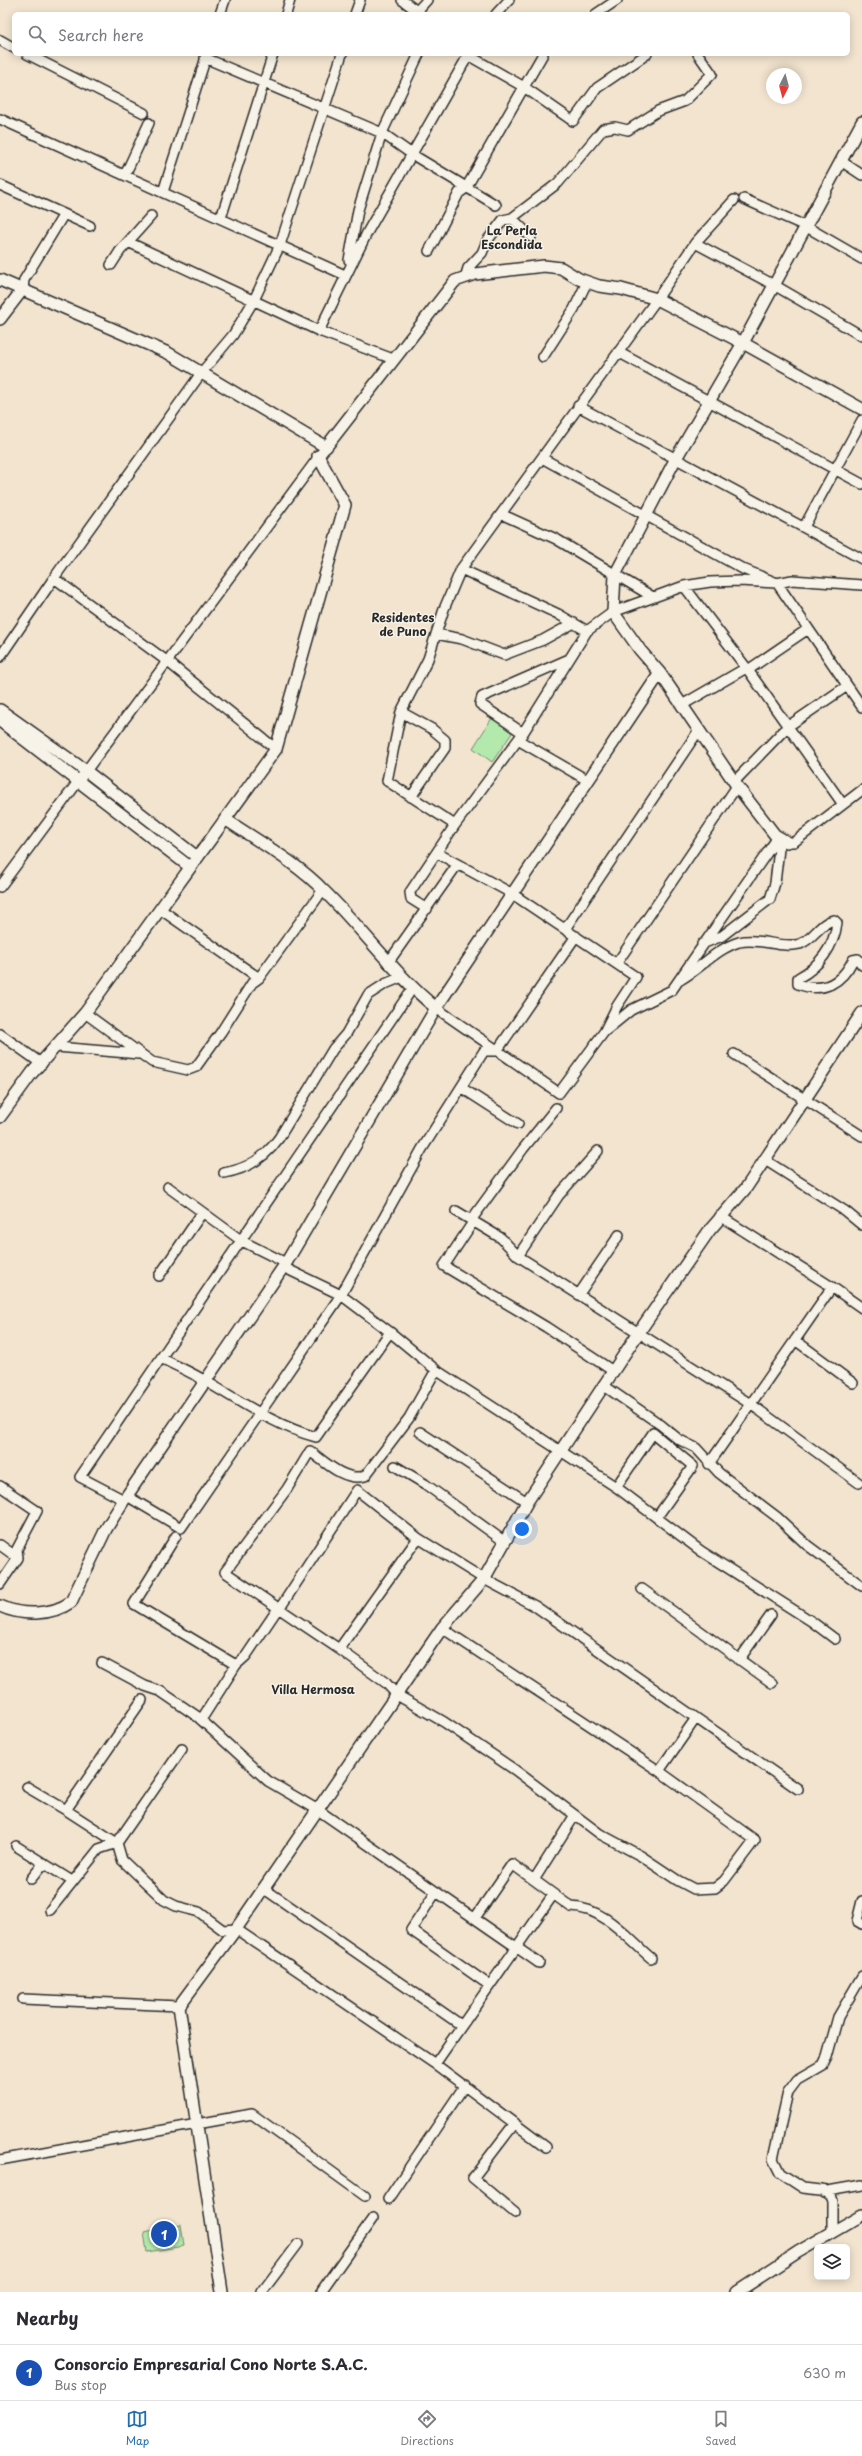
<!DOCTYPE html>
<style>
:root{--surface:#fff;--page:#f2f2f3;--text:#2b2b33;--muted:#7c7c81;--line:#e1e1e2;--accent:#1f6fb2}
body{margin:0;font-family:"Playpen Sans",sans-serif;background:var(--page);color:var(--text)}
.controls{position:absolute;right:12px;bottom:12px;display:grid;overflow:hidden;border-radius:6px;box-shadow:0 2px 10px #0003}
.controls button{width:36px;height:36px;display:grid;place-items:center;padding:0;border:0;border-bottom:1px solid var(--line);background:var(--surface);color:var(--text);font:20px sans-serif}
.compass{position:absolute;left:766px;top:68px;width:36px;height:36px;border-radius:50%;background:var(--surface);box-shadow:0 2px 10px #0003;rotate:186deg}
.you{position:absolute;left:522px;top:1529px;width:14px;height:14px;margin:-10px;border:3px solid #fff;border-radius:50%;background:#1a73e8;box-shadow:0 0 0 6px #1a73e833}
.badge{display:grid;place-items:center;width:26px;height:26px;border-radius:50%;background:var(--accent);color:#fff;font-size:13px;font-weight:700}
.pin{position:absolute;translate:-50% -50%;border:2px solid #fff;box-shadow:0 1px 4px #0006}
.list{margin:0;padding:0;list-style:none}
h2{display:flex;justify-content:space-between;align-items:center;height:52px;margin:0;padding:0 16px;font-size:17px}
h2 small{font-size:13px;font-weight:400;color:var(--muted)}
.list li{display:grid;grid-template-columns:26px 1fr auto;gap:12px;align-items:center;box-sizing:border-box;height:56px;padding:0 16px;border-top:1px solid var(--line)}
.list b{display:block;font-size:15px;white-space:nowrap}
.list p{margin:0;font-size:13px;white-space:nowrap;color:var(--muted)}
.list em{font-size:13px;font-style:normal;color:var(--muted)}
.icon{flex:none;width:22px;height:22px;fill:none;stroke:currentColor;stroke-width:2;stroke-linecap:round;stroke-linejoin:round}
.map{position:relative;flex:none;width:862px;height:2292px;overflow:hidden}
.search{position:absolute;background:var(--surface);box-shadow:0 2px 10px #0003;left:12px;right:12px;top:12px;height:44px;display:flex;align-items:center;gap:10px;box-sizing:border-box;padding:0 14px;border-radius:6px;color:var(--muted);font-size:15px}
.sheet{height:108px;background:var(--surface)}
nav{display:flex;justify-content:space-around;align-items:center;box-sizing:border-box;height:56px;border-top:1px solid var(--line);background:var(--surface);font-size:11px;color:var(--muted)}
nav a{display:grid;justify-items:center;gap:2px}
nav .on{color:var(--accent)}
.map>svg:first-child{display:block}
.green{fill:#b3e9ac;stroke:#6f8a6c}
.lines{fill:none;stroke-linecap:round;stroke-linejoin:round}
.minor-casing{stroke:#2b2b2b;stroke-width:12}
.tertiary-casing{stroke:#2b2b2b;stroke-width:14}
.minor{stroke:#f7f3e8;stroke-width:9}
.tertiary{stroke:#f7f3e8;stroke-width:11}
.labels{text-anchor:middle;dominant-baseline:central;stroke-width:3;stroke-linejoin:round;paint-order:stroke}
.neighbourhood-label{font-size:12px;font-weight:bold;fill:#2b2b2b;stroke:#f7f3e8}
</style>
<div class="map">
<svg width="862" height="2292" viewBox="0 0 862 2292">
<rect width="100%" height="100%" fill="#f2e4cf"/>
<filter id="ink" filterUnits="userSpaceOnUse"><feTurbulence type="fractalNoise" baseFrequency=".025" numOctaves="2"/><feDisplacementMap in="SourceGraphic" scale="8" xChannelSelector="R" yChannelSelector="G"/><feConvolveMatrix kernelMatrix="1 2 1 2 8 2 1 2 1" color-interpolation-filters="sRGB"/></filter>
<g filter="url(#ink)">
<path class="green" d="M492 718 512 733 492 762 473 748Z
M181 2225 184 2246 147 2252 144 2232Z"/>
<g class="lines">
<defs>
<path id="minor" d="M402 0 421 14
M417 11 427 0
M220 14 225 0
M286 14 290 0
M355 14 360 0
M496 14 509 0
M596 14 617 0
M0 40 14 48
M27 54 144 113
M466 54 524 87 573 121 597 88 647 54
M205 58 382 133 413 155 496 205
M0 119 345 275
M841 161 862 175
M125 175 149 123
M0 185 90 226
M163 192 207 54
M744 199 805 226 862 259
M221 218 273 54
M512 218 531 237
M128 242 319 331 393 359
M695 243 774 285 862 336
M429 251 459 193 466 188 543 54
M349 260 358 210 382 133 419 54
M111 265 120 251 151 216
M465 278 468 268 482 253 487 241 503 220 512 218 558 183 603 129 615 127 628 130 658 111 685 101 712 74 698 54
M23 289 24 280 64 214
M319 331 368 231 469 54
M618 352 862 484
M543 357 574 309 587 282
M578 406 862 559
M542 458 743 569 777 583 862 707
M501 514 556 539 653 597
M804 527 862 420
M461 569 558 614 587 631
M54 578 168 662 276 749
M684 586 748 670 842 803
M436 634 462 639 504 655 543 640 574 623
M0 657 54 578 202 372 233 335 254 300 280 245 342 54
M748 670 808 629
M682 705 746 668
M401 712 432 729 445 740V748L411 797
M523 733 480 704 482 697 569 659
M518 740 587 780
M734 782 787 727 847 686
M455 825 387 781 401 712 428 659 444 609 461 569 657 299 695 243 734 200
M787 842H794L862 790
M437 853 511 893 636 977 617 1006 605 1030
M0 887 326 447
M160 909 259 978
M427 909 411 899 410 892 455 825 523 733 587 631 613 612 684 586 710 582 739 581 777 583 792 580 862 585
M565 929 699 730
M702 944 722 936 770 899 775 883 780 840
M388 963 457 865
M617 963 737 786
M680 980C700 969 716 949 739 942 760 937 781 949 800 944 814 939 820 922 834 920L837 923C834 947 819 967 798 978V984C824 994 842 982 853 960L858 959 862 965
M436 1008 559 1093 604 1032 631 1010 672 990 778 837
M85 1013 152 1062 188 1070 196 1067 221 1032 252 983 259 978 323 890
M0 1034 42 1064
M57 1047 139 1054
M734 1054 862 1136
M462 1088 518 1124
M765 1160 845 1211 862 1225
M224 1173C248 1169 265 1158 279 1138L333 1049 346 1034 368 995 385 984 402 977
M168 1187 242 1241 286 1263
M456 1211 501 1238 518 1256 752 1405 859 1483
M720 1216 832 1287 862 1308
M472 1219 523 1149 556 1108
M473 1222 444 1266 546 1327 613 1371
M518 1256 559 1195 598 1151
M283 1267 341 1295 390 1332 436 1370 616 1487 701 1551 811 1621 835 1639
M159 1276 202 1213
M579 1294 619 1235
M795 1340 853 1383
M161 1358C176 1366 193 1373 207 1382 243 1403 276 1426 316 1437L390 1332
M436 1370 409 1418 365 1476C345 1482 325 1462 310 1451L287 1489 225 1572 339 1649 386 1683 397 1695 444 1722 515 1770 600 1834 641 1856 677 1880 694 1889 715 1888 724 1881 755 1840 659 1771 442 1628
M603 1385 661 1425 678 1439 696 1448 719 1473 777 1517 807 1545 862 1586
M420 1432 527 1502
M709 1464 832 1287
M395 1466 425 1484 505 1542
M0 1486 37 1511 17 1549 18 1558 0 1584
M616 1487 653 1433 693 1466 657 1517
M127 1496 181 1528 341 1295 422 1149 484 1051H497L576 936
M124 1500 80 1477 412 989
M176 1536 134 1604 236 1665
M0 1545 18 1558
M642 1589 772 1683
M280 1608 357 1490 418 1538 484 1579 535 1606 798 1789
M339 1649 418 1538
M739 1660 771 1615
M102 1663 145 1686 160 1691 198 1717 268 1781 318 1810 539 1963
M201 1720 236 1665 246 1656 279 1607
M659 1771 696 1718
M27 1787 66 1810 117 1843 122 1860 164 1900 176 1906 199 1912 223 1930 236 1929 435 2064 546 2147
M66 1810 142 1700
M16 1846 72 1881
M31 1879 44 1863
M534 1880 575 1815
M263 1888 461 2025
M436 1892 411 1930 489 1985
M862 1901 857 1921 862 1924
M50 1910 99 1849 117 1843 182 1749
M475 1918 512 1864 571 1907C605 1908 627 1938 651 1958
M862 1976 838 2017 827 2057 823 2065 797 2080 788 2092 773 2159 780 2173 803 2188 828 2191 862 2185
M23 1999 179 2006
M435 2064 553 1895
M515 2123 473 2178 515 2213
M0 2160 252 2114 365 2196
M822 2190 830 2196 832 2201V2233
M388 2199 465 2085
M322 2290 373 2218
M262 2292 298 2244"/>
<path id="tertiary" d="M0 280 168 353 326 447 455 281 475 274 544 266 561 268 579 279 599 286 621 289 657 299 743 343 862 409
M0 319 23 289
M0 710 86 771 197 857
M0 721 190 867
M225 819C259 842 296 862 324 891 363 929 394 974 436 1008
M787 842 775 835 737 786 660 673 640 650 613 612 615 575 675 460 743 343 862 122
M0 1117 32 1073 85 1013 276 749 345 505 318 456
M0 1606C22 1616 51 1616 71 1602L106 1529 124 1500 286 1263 436 1008 660 673
M222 2292 179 2006 236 1929 442 1628 484 1579 527 1502 639 1332 709 1231 746 1188 862 1013
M737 2292 798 2252 862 2215"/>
</defs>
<use href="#minor" class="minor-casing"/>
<use href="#tertiary" class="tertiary-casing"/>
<use href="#minor" class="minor"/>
<use href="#tertiary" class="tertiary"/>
</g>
</g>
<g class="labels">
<g class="neighbourhood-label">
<text x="512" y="230">La Perla<tspan x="512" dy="14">Escondida</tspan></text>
<text x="403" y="617">Residentes<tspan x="403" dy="14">de Puno</tspan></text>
<text x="313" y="1689">Villa Hermosa</text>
</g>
</g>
</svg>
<div class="controls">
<button><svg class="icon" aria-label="layers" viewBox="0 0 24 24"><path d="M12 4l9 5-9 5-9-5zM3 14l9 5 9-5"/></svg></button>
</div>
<svg class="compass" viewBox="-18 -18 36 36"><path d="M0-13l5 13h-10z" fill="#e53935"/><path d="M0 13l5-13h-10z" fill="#7c7c81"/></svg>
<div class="you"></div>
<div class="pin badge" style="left:164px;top:2234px;background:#1a4fb4">1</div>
<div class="search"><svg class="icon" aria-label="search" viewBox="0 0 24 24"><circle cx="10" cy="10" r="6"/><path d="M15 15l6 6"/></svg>Search here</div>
</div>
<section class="sheet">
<h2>Nearby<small></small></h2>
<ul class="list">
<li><span class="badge" style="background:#1a4fb4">1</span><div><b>Consorcio Empresarial Cono Norte S.A.C.</b><p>Bus stop</p></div><em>630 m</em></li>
</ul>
</section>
<nav>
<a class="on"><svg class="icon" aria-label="map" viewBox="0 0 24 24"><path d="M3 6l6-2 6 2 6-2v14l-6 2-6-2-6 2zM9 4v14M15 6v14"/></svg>Map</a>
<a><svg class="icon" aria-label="directions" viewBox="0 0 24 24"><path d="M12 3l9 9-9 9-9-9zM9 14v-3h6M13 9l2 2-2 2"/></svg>Directions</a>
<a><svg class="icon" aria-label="saved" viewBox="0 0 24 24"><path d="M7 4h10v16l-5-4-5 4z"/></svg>Saved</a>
</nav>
